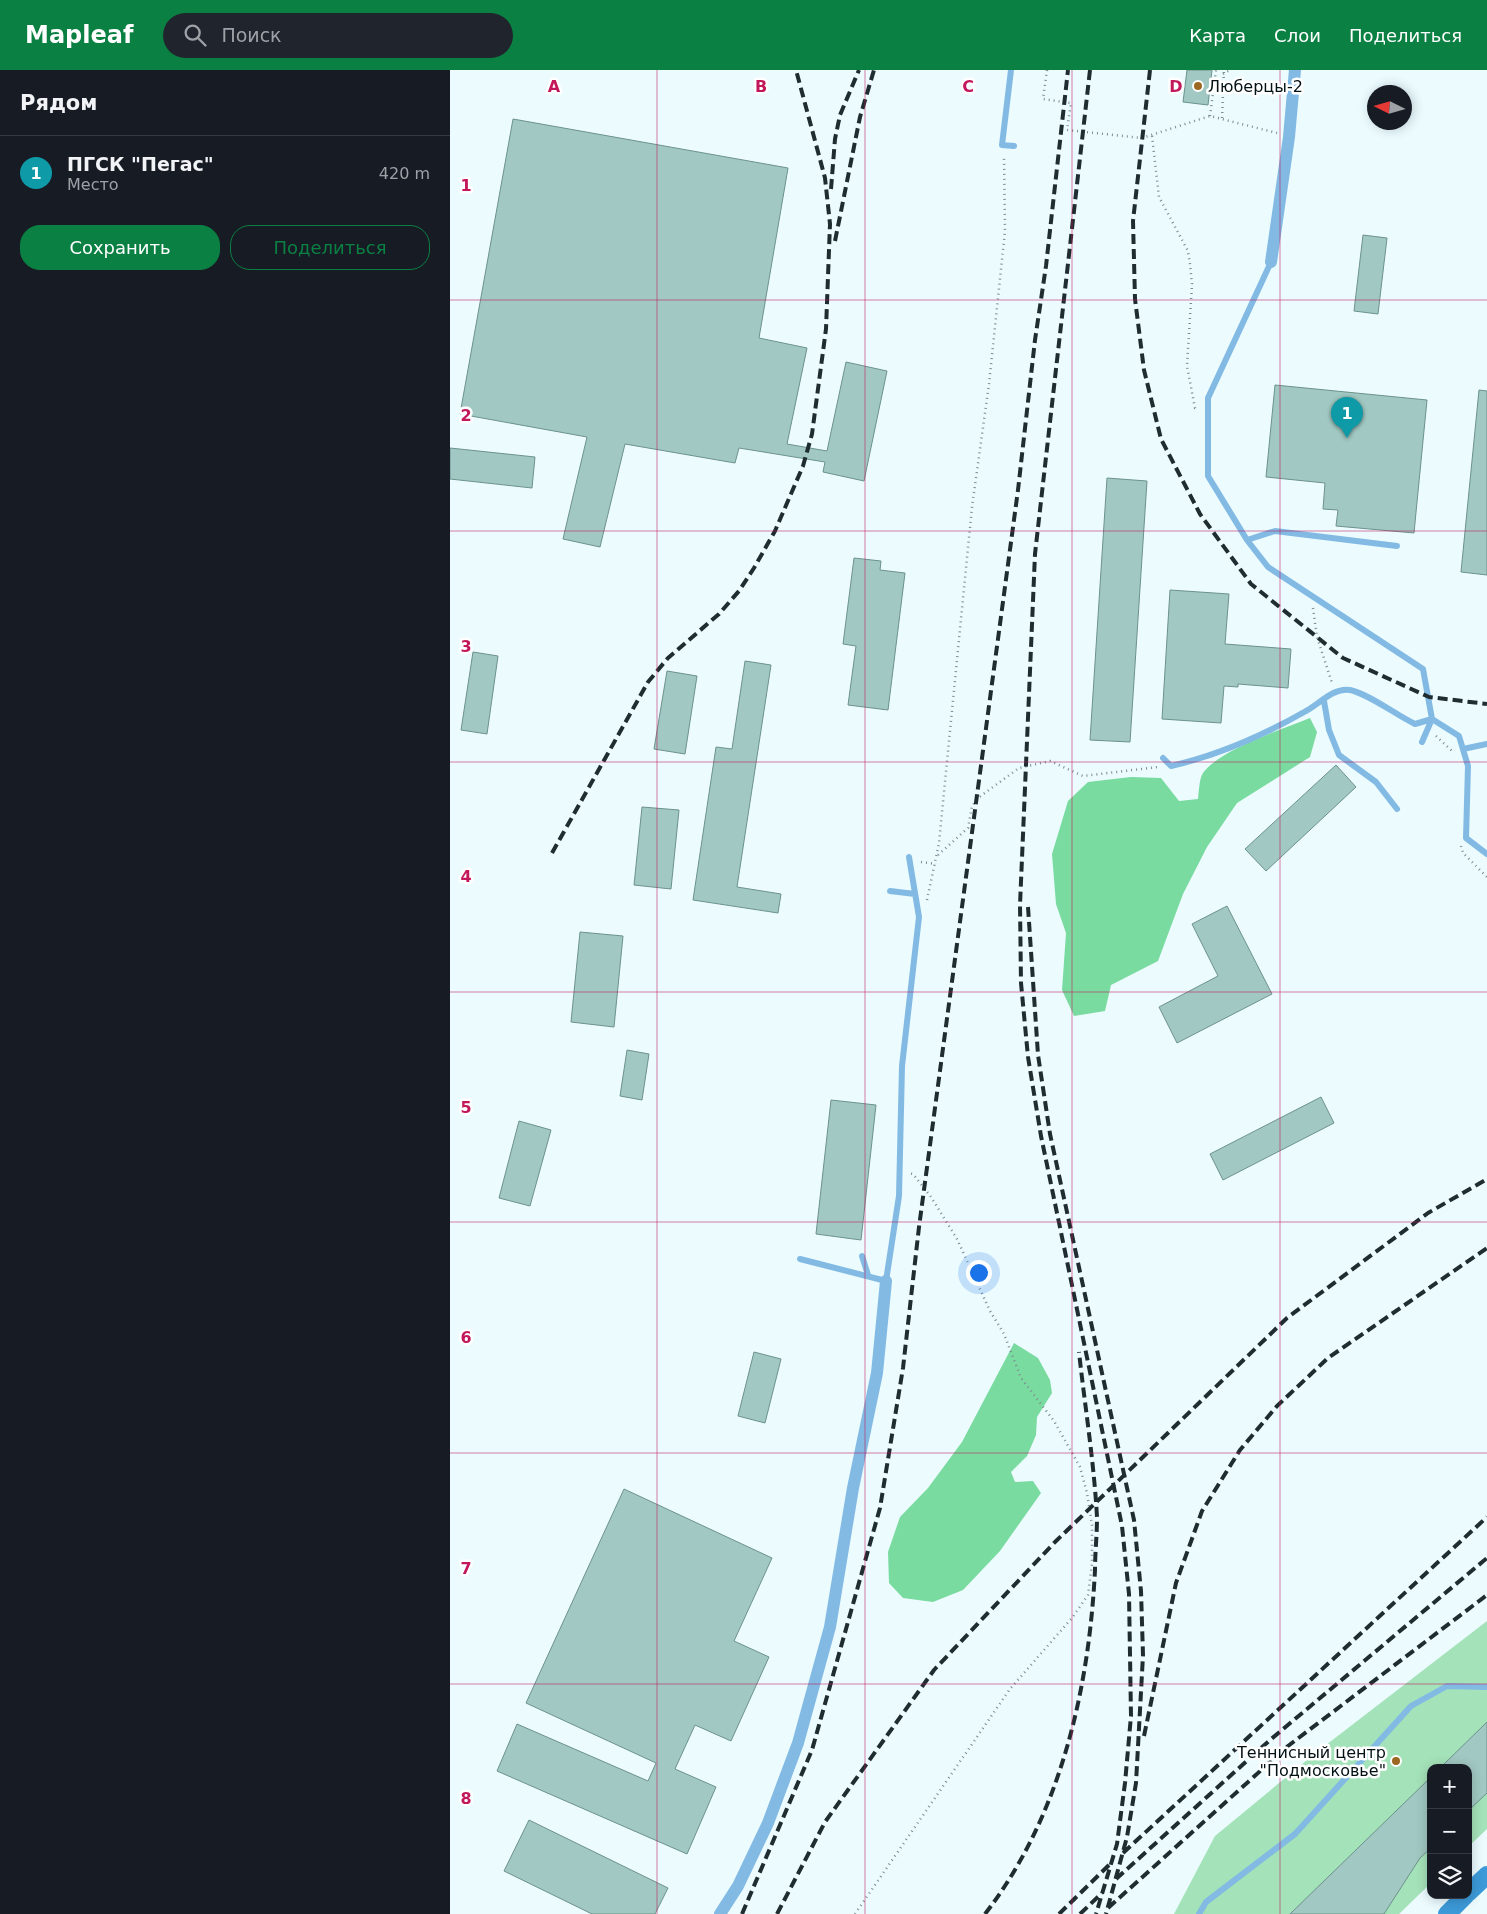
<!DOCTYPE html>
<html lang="ru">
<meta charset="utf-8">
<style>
:root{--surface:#171b24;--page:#20242c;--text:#f1f3f6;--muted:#9ea1a6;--line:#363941;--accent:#0b8043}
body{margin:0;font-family:"DejaVu Sans",sans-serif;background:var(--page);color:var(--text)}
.controls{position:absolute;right:15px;bottom:15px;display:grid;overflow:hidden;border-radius:10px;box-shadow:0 2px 12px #0003}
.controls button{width:45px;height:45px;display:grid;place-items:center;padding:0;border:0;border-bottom:1px solid var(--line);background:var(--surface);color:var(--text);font:25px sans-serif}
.compass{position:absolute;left:917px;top:15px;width:45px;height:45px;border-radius:50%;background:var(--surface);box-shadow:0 2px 12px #0003;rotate:275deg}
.you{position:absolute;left:528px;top:1202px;width:18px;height:18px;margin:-12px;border:4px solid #fff;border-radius:50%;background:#1a73e8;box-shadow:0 0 0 8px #1a73e833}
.badge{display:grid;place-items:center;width:32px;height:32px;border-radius:50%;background:var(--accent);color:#fff;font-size:16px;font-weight:700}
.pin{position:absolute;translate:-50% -41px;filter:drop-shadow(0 1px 2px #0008)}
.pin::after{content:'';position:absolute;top:26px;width:18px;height:15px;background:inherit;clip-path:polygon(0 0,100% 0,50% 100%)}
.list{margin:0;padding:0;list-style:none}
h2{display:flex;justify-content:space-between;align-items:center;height:65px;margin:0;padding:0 20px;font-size:21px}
h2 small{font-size:16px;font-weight:400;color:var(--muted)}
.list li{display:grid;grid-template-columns:32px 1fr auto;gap:15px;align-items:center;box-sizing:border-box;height:75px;padding:0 20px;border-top:1px solid var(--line)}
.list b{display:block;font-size:19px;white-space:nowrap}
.list p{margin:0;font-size:16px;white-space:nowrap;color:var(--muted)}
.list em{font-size:16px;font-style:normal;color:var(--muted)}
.actions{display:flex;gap:10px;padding:15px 20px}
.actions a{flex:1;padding:11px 0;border:1px solid var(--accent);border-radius:20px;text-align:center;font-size:18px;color:var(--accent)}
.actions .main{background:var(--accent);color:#fff}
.icon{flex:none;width:28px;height:28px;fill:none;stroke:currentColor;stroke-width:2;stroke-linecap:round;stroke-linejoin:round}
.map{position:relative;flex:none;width:1037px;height:1844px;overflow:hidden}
header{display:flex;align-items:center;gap:30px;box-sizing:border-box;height:70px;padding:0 25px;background:var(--accent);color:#fff}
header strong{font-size:24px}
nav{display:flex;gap:28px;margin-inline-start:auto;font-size:18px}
.search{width:350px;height:45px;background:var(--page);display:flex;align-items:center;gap:12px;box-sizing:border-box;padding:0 18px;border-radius:28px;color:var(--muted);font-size:19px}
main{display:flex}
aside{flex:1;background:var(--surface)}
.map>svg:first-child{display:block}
.green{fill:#a4e2b9}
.forest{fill:#79db9f}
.building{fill:#a1c8c2;stroke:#6d928c}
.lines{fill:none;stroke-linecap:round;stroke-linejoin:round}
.path{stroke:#7d8c8f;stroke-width:2.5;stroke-dasharray:1 4;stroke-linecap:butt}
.service{stroke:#82bae4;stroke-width:6}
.minor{stroke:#82bae4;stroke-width:12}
.secondary{stroke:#3c9ad8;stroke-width:18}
.rail{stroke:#202d30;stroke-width:4;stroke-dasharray:10 5;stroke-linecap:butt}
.grid{fill:none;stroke:#c2185b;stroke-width:1;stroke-opacity:0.55}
.poi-dot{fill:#9d6821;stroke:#fff;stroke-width:2}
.labels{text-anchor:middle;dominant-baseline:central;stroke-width:5;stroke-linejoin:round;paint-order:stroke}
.poi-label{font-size:16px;fill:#041114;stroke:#fff;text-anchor:start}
.grid-label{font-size:16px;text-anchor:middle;font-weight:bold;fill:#c2185b;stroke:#fff;stroke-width:5;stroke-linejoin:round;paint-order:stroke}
</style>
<header>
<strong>Mapleaf</strong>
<div class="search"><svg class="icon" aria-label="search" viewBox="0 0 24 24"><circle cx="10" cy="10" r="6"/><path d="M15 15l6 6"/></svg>Поиск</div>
<nav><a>Карта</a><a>Слои</a><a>Поделиться</a></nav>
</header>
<main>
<aside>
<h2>Рядом<small></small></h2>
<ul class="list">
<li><span class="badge" style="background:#0f9aa8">1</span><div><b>ПГСК &quot;Пегас&quot;</b><p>Место</p></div><em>420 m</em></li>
</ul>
<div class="actions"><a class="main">Сохранить</a><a>Поделиться</a></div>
</aside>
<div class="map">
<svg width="1037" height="1844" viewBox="0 0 1037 1844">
<rect width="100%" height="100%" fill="#ebfbfe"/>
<path class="green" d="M1037 1551V1759L1018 1777V1698H981V1813L949 1844H724L765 1766 863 1685Z"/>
<path class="forest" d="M860 648 867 662 860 687 787 733 757 777 733 824 708 891 661 915 655 941 624 946 612 920 616 863 606 834 602 784 618 731 638 712 681 707 711 708 729 731 748 729C749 722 749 709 753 703 769 680 833 659 860 648Z
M564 1273 588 1288 600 1310 602 1323 587 1347 586 1365 577 1386 561 1402 565 1412 583 1411 591 1423 550 1481 513 1520 483 1532 453 1528 439 1513 438 1482 450 1447 478 1418 512 1372Z"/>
<path class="building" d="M737 0H762L758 35 733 32Z
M63 49 338 98 309 268 357 278 337 374 377 381 396 292 437 301 414 411 373 402 375 392 289 378 285 393 175 374 150 477 113 469 137 367 10 344Z
M913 165 937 168 928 244 904 241Z
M825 315 977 330 964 463 886 456 888 440 873 439 875 413 816 407Z
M1029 320 1037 321V505L1011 502Z
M0 378 85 387 82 418 0 409Z
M657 408 697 411 680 672 640 670Z
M404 488 431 491 430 500 455 503 438 640 398 635 406 576 393 574Z
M720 520 779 524 775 574 841 579 838 618 788 614V617L774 616 771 653 712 649Z
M23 582 48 586 37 664 11 660Z
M295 591 321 595 287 817 331 824 328 843 243 830 266 677 282 679Z
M217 601 247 606 235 684 204 679Z
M886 695 906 717 816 801 795 779Z
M192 737 229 740 221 819 184 815Z
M777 836 822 924 727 973 709 937 768 906 742 854Z
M130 862 173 866 164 957 121 952Z
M177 980 199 984 192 1030 170 1026Z
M871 1027 884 1053 773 1110 760 1084Z
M381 1030 426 1035 411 1170 366 1164Z
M69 1051 101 1060 80 1136 49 1128Z
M304 1282 331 1289 315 1353 288 1346Z
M174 1419 322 1488 284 1571 319 1587 281 1671 245 1655 225 1699 266 1717 237 1784 47 1701 67 1654 198 1711 206 1693 76 1633Z
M1037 1652V1723L1018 1741V1698H990Z
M981 1707V1778L970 1788 934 1844H840Z
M79 1750 218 1818 205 1844H142L54 1801Z"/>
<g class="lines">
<path class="path" d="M597 0 593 29 621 33 617 60 692 68 760 46 827 63
M773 4 780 0
M760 46 766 0
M772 48 774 0
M702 66 709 127 738 181 740 194 742 214 737 296 745 338H749
M863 538 867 567 882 613
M986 666 1002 681
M1011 776 1013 783 1037 807
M488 785 518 758 522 736 528 728 569 698 600 691 633 706 708 697
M471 792 486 794
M477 830 489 773 522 437 539 314 555 161 554 85
M405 1844 560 1619 622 1548 638 1525 642 1494V1455L637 1423 630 1397 604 1351 571 1308 554 1264 540 1241 507 1169 481 1127 463 1104 458 1103"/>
<path class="service" d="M561 0 552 75 564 76
M821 192 758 328V406L797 470 818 497 973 599 982 649 1009 666 1018 696 1016 768 1037 784
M797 470 825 461 947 476
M874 631 879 660 889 685 926 712 947 739
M972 672 982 649
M1013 679 1037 674
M713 688 721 696C769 685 814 665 856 641 869 634 884 617 900 620 919 624 946 645 965 654L982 649
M440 821 465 824
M412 1186 418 1205
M350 1189 436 1211 449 1126 452 996 469 847 459 787
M749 1844 756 1832 845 1764 961 1636 997 1616 1037 1617"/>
<path class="minor" d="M821 192 839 67 845 0
M270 1844 288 1816 318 1753 348 1673 380 1557 403 1418 427 1303 436 1211"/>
<path class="secondary" d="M1018 1823 1037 1805
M997 1844 1016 1825"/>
<path class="rail" d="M640 0 585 484 570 835 571 913 578 987 591 1066 672 1456 679 1524 681 1646 675 1713 667 1774 646 1844
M700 0 683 151 685 229 694 300 711 369 750 444 801 514 893 588 979 627 1037 634
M381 119 385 69 390 45 409 0
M385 171 410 47 424 0
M102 783 198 612 218 588 269 544 289 521 304 498 325 461 353 396 362 364 376 259 380 154 375 108 346 0
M578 837 588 985 600 1064 684 1450 691 1521 693 1585 686 1713 677 1767 656 1844
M694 1666 726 1513 752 1441 790 1380 827 1336 878 1288 1037 1178
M673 1783 1037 1447
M666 1809 820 1670 1037 1488
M658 1838 838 1676 1037 1525
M292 1844 362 1680 430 1438 453 1298 469 1157 568 420 585 270 596 196 618 0
M327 1844 375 1752 484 1600 605 1472 837 1248 978 1143 1037 1109
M535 1844C610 1747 639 1621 645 1500 645 1483 647 1465 647 1447 644 1392 635 1337 629 1282
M609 1844 660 1794
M630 1844 652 1823"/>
</g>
<path class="grid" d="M207 0V1844M415 0V1844M622 0V1844M830 0V1844M0 230H1037M0 461H1037M0 692H1037M0 922H1037M0 1152H1037M0 1383H1037M0 1614H1037"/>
<g class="poi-dot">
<circle cx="748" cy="16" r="5"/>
<circle cx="946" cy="1691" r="5"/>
</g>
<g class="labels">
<g class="poi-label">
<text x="758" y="16">Люберцы-2</text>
<text x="936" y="1682" text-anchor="end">Теннисный центр<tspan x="936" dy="18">"Подмосковье"</tspan></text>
</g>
</g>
<g class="grid-label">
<text x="104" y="22">A</text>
<text x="311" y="22">B</text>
<text x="518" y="22">C</text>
<text x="726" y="22">D</text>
<text x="16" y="121">1</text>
<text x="16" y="351">2</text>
<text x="16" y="582">3</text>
<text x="16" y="812">4</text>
<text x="16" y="1043">5</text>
<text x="16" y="1273">6</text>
<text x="16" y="1504">7</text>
<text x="16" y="1734">8</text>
</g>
</svg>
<div class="controls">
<button>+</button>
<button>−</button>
<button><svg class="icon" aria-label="layers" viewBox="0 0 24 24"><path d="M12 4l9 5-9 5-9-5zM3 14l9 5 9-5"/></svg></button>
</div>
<svg class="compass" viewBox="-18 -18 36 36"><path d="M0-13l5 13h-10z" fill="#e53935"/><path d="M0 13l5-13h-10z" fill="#9ea1a6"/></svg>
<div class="you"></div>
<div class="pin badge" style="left:897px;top:368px;background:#0f9aa8">1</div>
</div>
</main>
